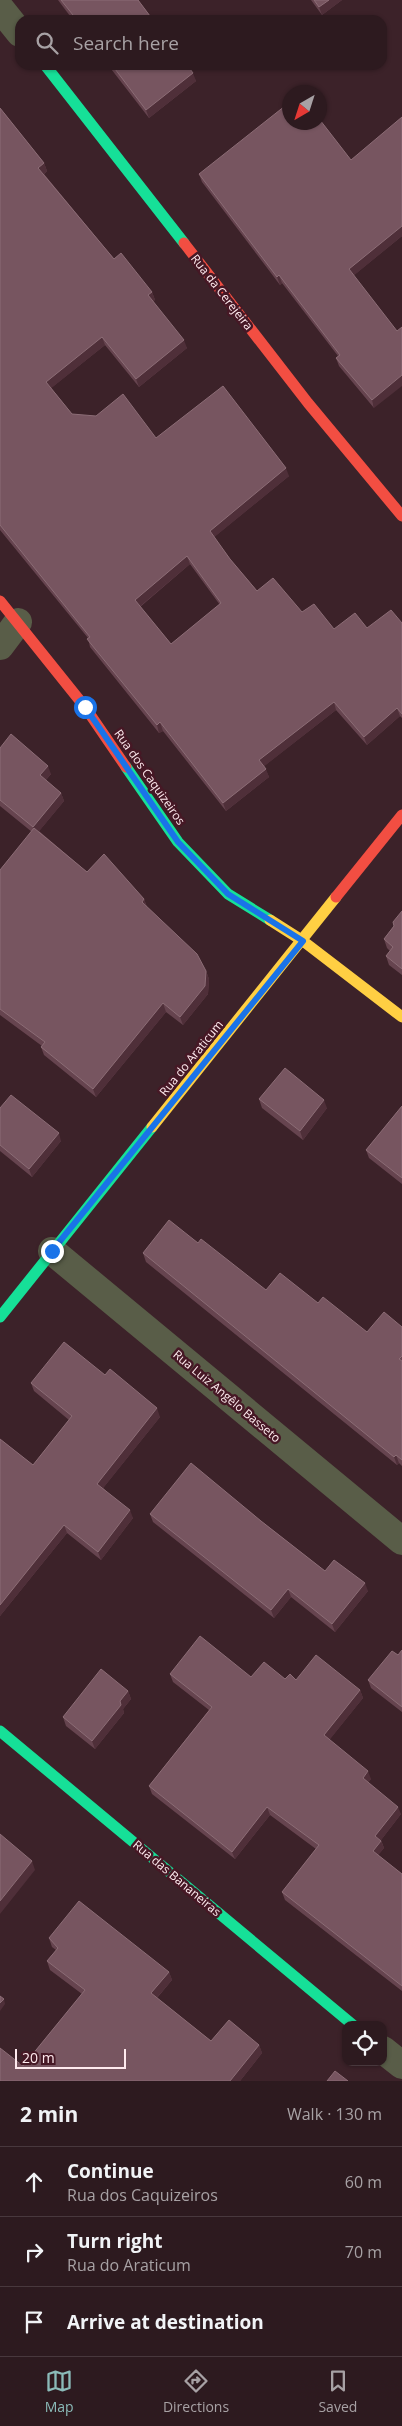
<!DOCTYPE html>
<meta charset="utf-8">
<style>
:root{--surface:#2d1a1f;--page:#39272c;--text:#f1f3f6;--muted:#a7a1a4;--line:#48383d;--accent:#8bbbb9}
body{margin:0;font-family:"Open Sans",sans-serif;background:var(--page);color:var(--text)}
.controls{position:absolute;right:15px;bottom:15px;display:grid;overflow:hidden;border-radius:10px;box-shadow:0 1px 4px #0004}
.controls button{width:45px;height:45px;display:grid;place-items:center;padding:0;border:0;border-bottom:1px solid var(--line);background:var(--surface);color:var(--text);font:25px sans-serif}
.compass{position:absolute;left:282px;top:85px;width:45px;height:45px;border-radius:50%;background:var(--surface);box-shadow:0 1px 4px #0004;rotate:219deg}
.scale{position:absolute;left:15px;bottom:12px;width:111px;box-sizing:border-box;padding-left:5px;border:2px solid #feeaee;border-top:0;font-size:14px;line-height:18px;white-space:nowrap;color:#feeaee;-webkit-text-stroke:4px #461825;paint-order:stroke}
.stop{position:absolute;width:15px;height:15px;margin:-11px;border:4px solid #1a73e8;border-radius:50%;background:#fff}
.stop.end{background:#1a73e8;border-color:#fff;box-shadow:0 1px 5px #0008}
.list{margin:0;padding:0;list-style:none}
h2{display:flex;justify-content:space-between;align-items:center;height:65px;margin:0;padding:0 20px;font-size:21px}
h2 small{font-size:16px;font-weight:400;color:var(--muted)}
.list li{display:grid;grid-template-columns:32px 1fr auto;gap:15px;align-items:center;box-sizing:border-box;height:70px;padding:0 20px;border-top:1px solid var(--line)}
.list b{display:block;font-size:19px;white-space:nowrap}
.list p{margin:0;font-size:16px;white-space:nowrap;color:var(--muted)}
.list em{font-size:16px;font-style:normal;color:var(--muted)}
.icon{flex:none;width:28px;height:28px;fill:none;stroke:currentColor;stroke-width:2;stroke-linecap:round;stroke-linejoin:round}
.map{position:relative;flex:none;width:402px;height:2081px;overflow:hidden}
.search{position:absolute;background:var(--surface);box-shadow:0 1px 4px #0004;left:15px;right:15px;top:15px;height:55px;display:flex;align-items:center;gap:12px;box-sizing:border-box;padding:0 18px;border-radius:15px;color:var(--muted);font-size:19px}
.sheet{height:275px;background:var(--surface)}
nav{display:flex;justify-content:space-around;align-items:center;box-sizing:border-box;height:70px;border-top:1px solid var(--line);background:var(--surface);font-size:14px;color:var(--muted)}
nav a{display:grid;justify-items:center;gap:2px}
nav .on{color:var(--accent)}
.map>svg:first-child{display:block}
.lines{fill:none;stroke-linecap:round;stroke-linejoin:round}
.street{stroke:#595d48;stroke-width:28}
.fast{stroke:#16e098;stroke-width:11}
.slow{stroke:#ffcf43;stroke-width:11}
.jam{stroke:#f24e42;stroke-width:11}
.wall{fill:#66444f;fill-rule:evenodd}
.shaded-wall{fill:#4f2f39}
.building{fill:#775560;stroke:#8c6d76;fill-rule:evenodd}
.route{stroke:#1a73e8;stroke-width:6}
.labels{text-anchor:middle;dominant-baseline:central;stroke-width:5;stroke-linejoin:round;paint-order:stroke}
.street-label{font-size:12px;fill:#feeaee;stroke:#461825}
</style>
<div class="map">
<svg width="402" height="2081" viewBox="0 0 402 2081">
<rect width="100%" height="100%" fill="#3c2229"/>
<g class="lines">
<path class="street" d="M0 8 20 33
M0 646 18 622
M52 1251 402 1541
M383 2050 402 2065"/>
<path class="fast" d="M45 65 184 243
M126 767 178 842 228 894 270 920
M0 1317 152 1127
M0 1731 353 2025"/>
<path class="slow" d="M270 920 303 941 402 1017
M152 1127 336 897"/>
<path class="jam" d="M184 243 308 403 402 516
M0 601 85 707 126 767
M336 897 402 815"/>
</g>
<path class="wall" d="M58 0H138L153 20H73Z
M311 0H342L322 15Z
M108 65H187L196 81 149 118Z
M0 108 44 163 47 171 44 174 114 259 152 292 155 300 153 301 187 348 139 387 105 345 51 388 72 414 289 476 214 537 230 559 257 591 302 612 334 629 367 628 402 623V718L400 716 367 745 336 710 264 766 269 777 226 811 163 731 159 733 90 647 88 638 0 530ZM190 564 220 605 171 644 140 607Z
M199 174 402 236 354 275 374 408 339 366 336 358 338 356 282 283 280 285 202 182Z
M0 748 51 774 46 780 61 793 64 801 39 831 87 872 144 899 147 907 206 971 209 979 208 994 183 1025 166 1012 96 1097 44 1055 41 1047 42 1046 0 1015V870L32 832 0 806Z
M402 911V975L389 965 386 956 390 951 387 948 384 939 394 926Z
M259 1099 327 1108 303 1140 262 1108Z
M402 1106V1184L369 1158 366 1150Z
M0 1108 61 1141 32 1177 0 1151Z
M198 1243 266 1290 318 1303 367 1332 402 1327V1466L399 1463 397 1465 146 1262 143 1253Z
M105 1375 160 1417 103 1488 133 1518 101 1560 67 1533 0 1616V1439L33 1465 69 1420 34 1391 31 1383Z
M150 1514 261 1521 325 1571 368 1591 335 1632 291 1597 274 1618 153 1522Z
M402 1650V1712L371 1688 368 1680 398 1655Z
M170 1674 285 1679 360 1690 363 1698 329 1740 371 1779 368 1782 401 1814 381 1840 384 1848 378 1855 402 1874V1991L285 1900 282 1892 316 1849 270 1815 235 1859 152 1794 149 1786 209 1710 173 1682Z
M128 1691 131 1699 123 1709 124 1713 95 1749 66 1726 63 1717Z
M49 1938 169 1972 172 1980 157 1998 211 2041 259 2045 262 2053 240 2081H0L23 2066 82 1994 50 1970 47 1961 56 1950 52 1947Z"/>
<path class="shaded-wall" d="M329 0H342L322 15 319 7Z
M193 73 196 81 149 118 146 110Z
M44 163 47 171 41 176 38 168Z
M402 226V236L352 277 349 269Z
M279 275 282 283 280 285 277 277Z
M152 292 155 300 151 303 148 295Z
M102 337 105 345 49 390 46 382Z
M184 340 187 348 139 387 136 379Z
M402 375V386L374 408 372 400Z
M286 468 289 476 212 539 210 531Z
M187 556 190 564 138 608 135 600Z
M334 702 336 710 262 768 259 760Z
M397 708 400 716 367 745 364 737Z
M160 722 163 731 159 733 157 725Z
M48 766 51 774 43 783 40 775Z
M266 769 269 777 226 811 223 803Z
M61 793 64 801 36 835 33 827Z
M144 899 147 908 142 902Z
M206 971 209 979 208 994 183 1025 180 1017Z
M163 1003 166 1012 96 1097 93 1089Z
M324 1100 327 1108 303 1140 300 1131Z
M59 1133 61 1141 32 1177 29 1169Z
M157 1408 160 1417 100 1492 97 1484Z
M396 1455 399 1463 397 1465 394 1457Z
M130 1510 133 1518 101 1560 98 1552Z
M64 1525 67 1533 0 1616V1605Z
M365 1583 368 1591 335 1632 332 1624Z
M288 1589 291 1597 274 1618 271 1610Z
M360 1690 363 1698 327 1743 324 1735Z
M128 1691 131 1699 123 1709 124 1713 95 1749 92 1741 120 1701Z
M368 1771 371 1779 366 1786 363 1778Z
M267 1807 270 1815 235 1859 232 1852Z
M398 1807 401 1814 378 1844 375 1836Z
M381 1841 384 1848 375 1859 373 1851Z
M32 1861 35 1870 0 1914V1901Z
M169 1972 172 1980 154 2001 151 1993Z
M4 1999 5 2004 0 2011V2003Z
M259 2045 262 2053 240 2081H230Z"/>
<path class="building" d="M61 0H138L153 20H77Z
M314 0H329L319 7Z
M112 65H187L193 73 146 110Z
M290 102V122H320V120L351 160 402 117V226L349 269 397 331 402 327V375L372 400 336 358 340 355 279 275 277 277 199 174Z
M0 108 44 163 38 168 114 259 121 253 152 292 148 295 184 340 136 379 102 337 46 382 72 414 96 416 123 394 156 438 223 386 286 468 210 531 230 559 257 591 273 578 302 612 314 604 334 629 355 613 367 628 391 610 402 623V714L397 708 364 737 334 702 259 760 266 769 223 803 160 722 157 725 87 639 90 637 0 525ZM187 556 221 603 171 644 135 600Z
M11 734 48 766 40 775 61 793 33 827 0 800V748Z
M34 828 87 872 104 854 144 899 142 902 197 954 206 971 205 986 180 1017 163 1003 93 1089 41 1047 45 1042 0 1009V870Z
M402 911V969L386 956 393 947 384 939 394 926 393 922Z
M285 1068 324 1100 300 1131 259 1099Z
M11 1095 59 1133 29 1169 0 1145V1108Z
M402 1106V1178L366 1150Z
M169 1220 198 1243 201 1239 266 1290 280 1273 318 1303 323 1297 367 1332 384 1312 402 1327V1356L399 1359 402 1361V1460L396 1455 394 1457 143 1253Z
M64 1342 105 1375 110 1369 157 1408 97 1484 130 1510 98 1552 64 1525 0 1605V1439L33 1465 72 1416 31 1383Z
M191 1463 261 1521 325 1571 334 1560 365 1583 332 1624 288 1589 271 1610 150 1514Z
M200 1636 251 1677 264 1662 285 1679 290 1674 296 1680 316 1655 360 1690 324 1735 368 1771 363 1778 398 1807 375 1836 381 1841 373 1851 402 1874V1986L282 1892 319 1845 267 1807 232 1852 149 1786 212 1707 170 1674Z
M402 1650V1707L368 1680 392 1651 398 1655Z
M101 1669 128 1691 120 1701 121 1705 92 1741 63 1717Z
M0 1834 32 1861 0 1901Z
M79 1901 169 1972 151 1993 211 2041 229 2020 259 2045 230 2081H0V2048L23 2066 85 1990 47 1961 58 1948 49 1938Z
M0 1996 4 1999 0 2003Z
M335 2071 348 2081H327Z"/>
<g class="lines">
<path class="route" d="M52 1251 303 941 228 894 178 842 85 707"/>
</g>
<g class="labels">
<g class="street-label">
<text transform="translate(222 292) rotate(52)">Rua da Cerejeira</text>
<text transform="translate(150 777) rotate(55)">Rua dos Caquizeiros</text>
<text transform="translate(191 1058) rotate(-51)">Rua do Araticum</text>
<text transform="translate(227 1396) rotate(40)">Rua Luiz Angêlo Basseto</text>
<text transform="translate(177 1878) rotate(40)">Rua das Bananeiras</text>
</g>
</g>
</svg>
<div class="controls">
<button><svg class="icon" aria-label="locate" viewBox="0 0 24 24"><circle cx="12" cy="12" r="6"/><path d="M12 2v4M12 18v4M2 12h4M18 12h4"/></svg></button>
</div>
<svg class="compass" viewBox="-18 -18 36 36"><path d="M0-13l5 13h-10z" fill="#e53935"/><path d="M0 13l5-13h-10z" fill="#a7a1a4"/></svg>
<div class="scale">20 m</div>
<div class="stop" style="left:85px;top:707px"></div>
<div class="stop end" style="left:52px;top:1251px"></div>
<div class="search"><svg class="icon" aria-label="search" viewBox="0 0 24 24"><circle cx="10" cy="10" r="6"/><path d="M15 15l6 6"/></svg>Search here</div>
</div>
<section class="sheet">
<h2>2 min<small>Walk · 130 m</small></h2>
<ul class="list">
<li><svg class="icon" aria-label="ahead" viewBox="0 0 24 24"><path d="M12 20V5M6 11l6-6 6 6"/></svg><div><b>Continue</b><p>Rua dos Caquizeiros</p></div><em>60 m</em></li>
<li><svg class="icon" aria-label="right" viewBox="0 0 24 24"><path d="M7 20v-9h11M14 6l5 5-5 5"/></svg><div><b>Turn right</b><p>Rua do Araticum</p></div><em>70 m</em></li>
<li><svg class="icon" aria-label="arrive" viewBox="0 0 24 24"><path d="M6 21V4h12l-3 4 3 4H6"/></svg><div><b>Arrive at destination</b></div></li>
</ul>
</section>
<nav>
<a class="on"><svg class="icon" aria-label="map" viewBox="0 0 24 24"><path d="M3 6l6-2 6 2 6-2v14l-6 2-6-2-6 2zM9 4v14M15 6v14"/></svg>Map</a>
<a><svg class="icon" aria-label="directions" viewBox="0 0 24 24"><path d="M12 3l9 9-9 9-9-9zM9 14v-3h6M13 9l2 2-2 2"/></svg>Directions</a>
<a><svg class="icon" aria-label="saved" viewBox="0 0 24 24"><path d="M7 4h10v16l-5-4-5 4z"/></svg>Saved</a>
</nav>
